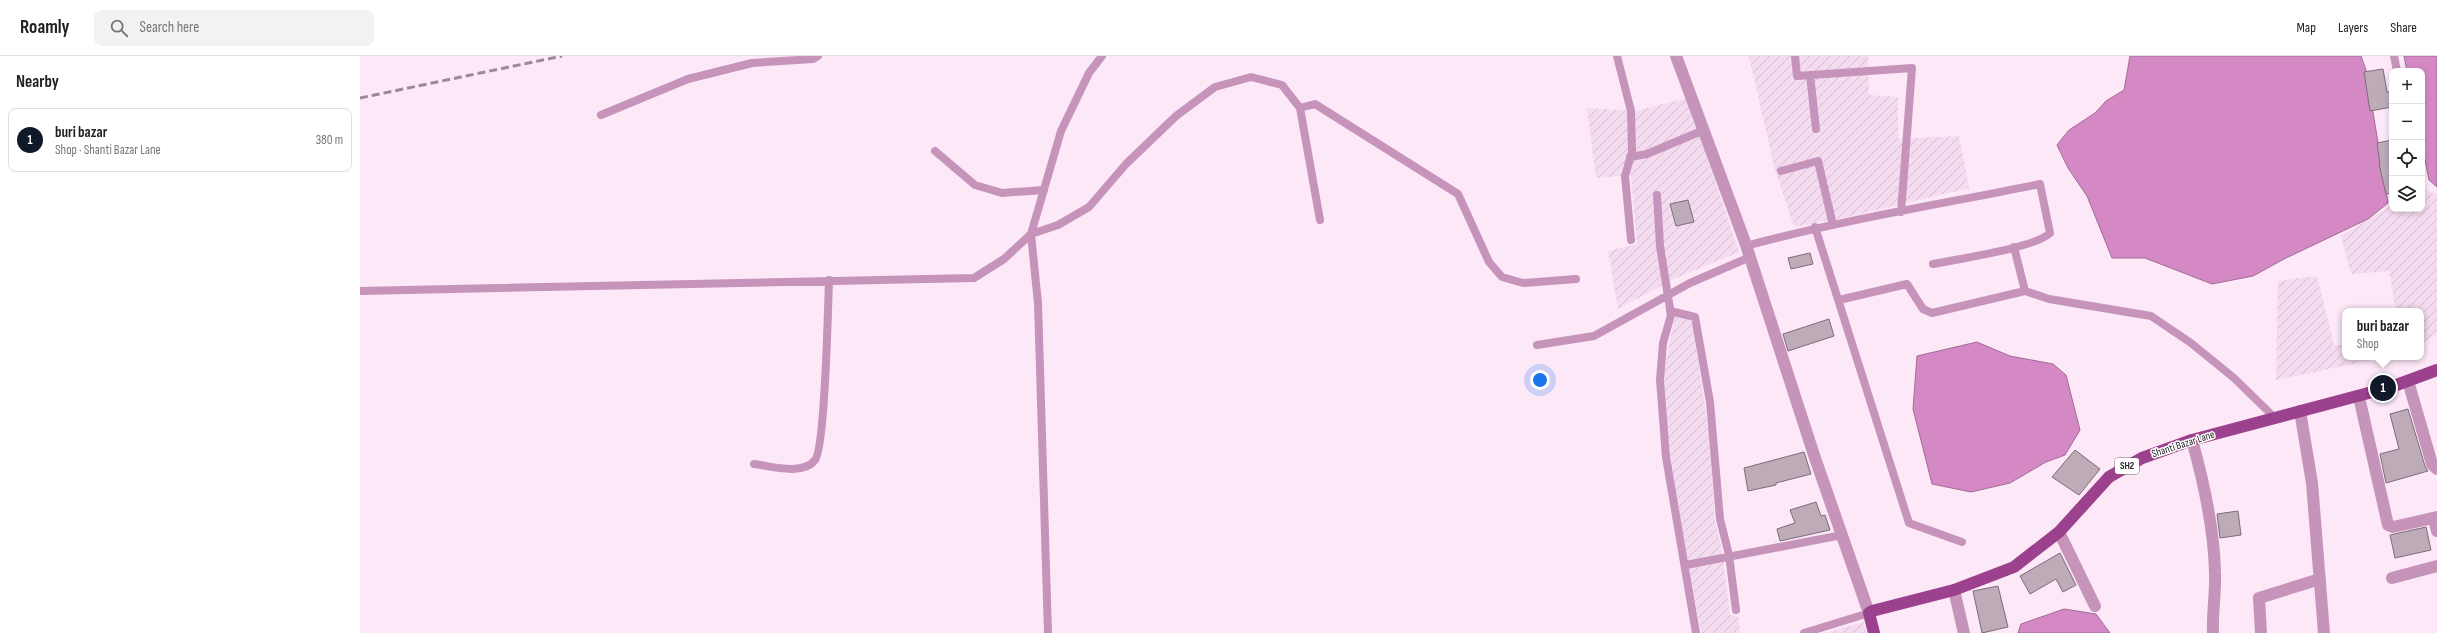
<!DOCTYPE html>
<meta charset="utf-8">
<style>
:root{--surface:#fff;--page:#f2f2f2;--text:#222;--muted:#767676;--line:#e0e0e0;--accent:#111827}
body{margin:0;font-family:"Sofia Sans Condensed",sans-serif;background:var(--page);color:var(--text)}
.controls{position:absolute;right:12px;top:12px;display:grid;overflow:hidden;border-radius:8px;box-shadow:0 2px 6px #0003}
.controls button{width:36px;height:36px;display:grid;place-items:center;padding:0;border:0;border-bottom:1px solid var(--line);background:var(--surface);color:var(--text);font:20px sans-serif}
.you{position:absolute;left:1180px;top:324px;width:14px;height:14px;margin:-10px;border:3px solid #fff;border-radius:50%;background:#1a73e8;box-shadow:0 0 0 6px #1a73e833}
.badge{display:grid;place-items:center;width:26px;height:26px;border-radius:50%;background:var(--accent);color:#fff;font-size:13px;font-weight:700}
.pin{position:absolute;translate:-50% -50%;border:2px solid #fff;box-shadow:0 1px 4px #0006}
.popup{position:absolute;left:1982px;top:252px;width:82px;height:52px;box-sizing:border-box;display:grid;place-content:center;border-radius:8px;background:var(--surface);filter:drop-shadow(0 1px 3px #0005);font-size:13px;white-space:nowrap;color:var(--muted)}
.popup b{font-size:15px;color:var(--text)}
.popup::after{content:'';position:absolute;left:50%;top:100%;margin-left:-8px;border:8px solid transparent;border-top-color:var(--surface)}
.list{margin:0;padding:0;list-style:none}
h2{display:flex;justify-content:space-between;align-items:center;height:52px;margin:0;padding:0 16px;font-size:17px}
h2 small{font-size:13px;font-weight:400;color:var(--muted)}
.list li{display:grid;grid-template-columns:26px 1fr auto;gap:12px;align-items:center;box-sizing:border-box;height:64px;margin:0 8px 8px;padding:0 8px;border:1px solid var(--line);border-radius:8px}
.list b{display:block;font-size:15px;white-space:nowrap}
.list p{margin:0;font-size:13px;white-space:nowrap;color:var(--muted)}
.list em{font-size:13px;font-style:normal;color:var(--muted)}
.icon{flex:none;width:22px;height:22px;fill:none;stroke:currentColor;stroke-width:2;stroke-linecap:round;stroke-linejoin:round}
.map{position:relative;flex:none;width:2077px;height:577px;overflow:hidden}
header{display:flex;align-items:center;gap:24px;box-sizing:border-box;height:56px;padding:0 20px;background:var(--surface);border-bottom:1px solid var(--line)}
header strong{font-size:19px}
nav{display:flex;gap:22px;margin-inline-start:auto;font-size:14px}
.search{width:280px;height:36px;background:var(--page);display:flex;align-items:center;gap:10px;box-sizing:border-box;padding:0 14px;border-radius:8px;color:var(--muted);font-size:15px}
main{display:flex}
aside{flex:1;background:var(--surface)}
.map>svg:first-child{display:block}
.industrial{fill:url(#industrial-furrows)}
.water{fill:#d489c5;stroke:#a16b96}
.building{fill:#bdabb8;stroke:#7c6c78}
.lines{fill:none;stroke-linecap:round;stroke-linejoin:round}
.lane{stroke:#c693bb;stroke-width:8}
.street{stroke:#c693bb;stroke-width:12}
.primary{stroke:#9c418d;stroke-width:12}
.rail{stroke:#998b96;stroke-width:3;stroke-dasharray:8 4;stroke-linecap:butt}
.labels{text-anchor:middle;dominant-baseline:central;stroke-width:3;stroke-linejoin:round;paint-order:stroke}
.shield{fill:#fff;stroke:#6b6669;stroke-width:1}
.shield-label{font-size:10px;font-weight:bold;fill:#2b2429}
.street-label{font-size:11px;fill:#2b2429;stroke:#fff}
</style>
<header>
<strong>Roamly</strong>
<div class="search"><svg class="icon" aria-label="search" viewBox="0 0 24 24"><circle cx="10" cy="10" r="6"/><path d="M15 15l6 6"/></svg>Search here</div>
<nav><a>Map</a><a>Layers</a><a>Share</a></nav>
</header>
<main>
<aside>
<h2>Nearby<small></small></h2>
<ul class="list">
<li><span class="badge">1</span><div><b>buri bazar</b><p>Shop · Shanti Bazar Lane</p></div><em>380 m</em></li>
</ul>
</aside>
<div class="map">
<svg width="2077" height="577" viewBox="0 0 2077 577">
<defs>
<pattern id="industrial-furrows" width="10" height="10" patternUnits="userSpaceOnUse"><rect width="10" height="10" fill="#f5dbef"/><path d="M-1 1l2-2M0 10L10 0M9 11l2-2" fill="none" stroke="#d2bccd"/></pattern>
</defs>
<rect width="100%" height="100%" fill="#fce8f7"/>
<path class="industrial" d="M1389 0H1508L1509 39 1538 41V83L1599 80 1609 132 1487 161 1434 171 1414 110Z
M1327 42 1379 196 1314 223 1258 253 1248 195 1277 188 1271 119 1236 122 1227 52 1276 55Z
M2062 133 2077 138V279L2061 287V255H2036L2029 215 1991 218 1981 180 2032 149V153H2062Z
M1957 220 1974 289H1985V301H2026L1916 324 1918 225Z
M1315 259 1332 264 1349 378 1355 465 1362 494 1370 559 1378 560 1380 577H1341L1309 400 1304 316Z
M1504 566 1506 577H1465Z"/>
<path class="water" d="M1770 0H2001L2006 14 2028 147 2008 163 1924 203 1893 220 1852 228 1785 202H1752L1727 140 1708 112 1697 89 1709 74 1735 57 1746 45 1764 34Z
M2044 0H2077V131L2069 124 2062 89V15H2047Z
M1617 286 1650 300 1693 308 1706 319 1720 374 1705 399 1686 406 1650 427 1611 436 1572 428 1553 353 1557 300Z
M1704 553 1736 558 1750 577H1658L1661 568Z"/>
<path class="building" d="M2023 13 2027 36 2032 35V51L2010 55 2004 16Z
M2032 84V137L2026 138 2019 108H2020L2017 87Z
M1328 144 1334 166 1316 170 1310 148Z
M1450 197 1453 208 1431 213 1428 202Z
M1469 263 1474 280 1428 295 1423 278Z
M2048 353 2065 410 2068 415 2026 427 2020 398 2039 393 2030 358Z
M1715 394 1740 413 1719 439 1692 421Z
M1444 396 1451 418 1416 427V429L1388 435 1384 412Z
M1456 446 1461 460 1465 459 1470 474 1420 485 1417 473 1435 467 1430 454Z
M1878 455 1881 479 1860 482 1857 458Z
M2066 471 2071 494 2035 502 2030 479Z
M1700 497 1716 529 1703 536 1696 523 1670 538 1660 520Z
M1638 530 1648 571 1622 577 1613 535Z"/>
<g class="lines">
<path class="lane" d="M1257 0 1271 55 1272 96 1265 120 1271 184
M1435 0 1437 20 1552 12 1541 156
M2034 0 2037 15
M1450 19 1456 73
M940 52 960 164
M241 59 328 23 392 7 453 3 458 0
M575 95 615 129 642 137 684 134
M1270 101 1287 98 1344 74
M1421 115 1458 105 1473 169
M1297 139 1300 190 1311 259 1303 287 1300 324 1306 401 1336 577
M1455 171 1549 467 1602 486
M1386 190C1482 164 1582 148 1680 128L1690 177C1675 192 1597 203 1573 208
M1654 191 1665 235
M0 235 614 222 644 203 671 178 698 169 729 151 766 108 816 60 855 31 891 21 922 29 940 52 955 48 1098 138 1129 206 1142 221 1163 227 1216 223
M1479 244 1547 228 1563 253 1572 257 1665 235 1689 243 1791 260 1831 287 1874 322 1914 361
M1310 255 1335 261 1350 346 1360 463 1369 499 1376 554
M1177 289 1234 280 1330 227 1390 201
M394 408C410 410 443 420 455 404 465 392 468 250 469 224
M1326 509 1482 479
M688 577 678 247 671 178 701 75 729 17 742 0
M1444 577 1509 557"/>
<path class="street" d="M1316 0 1385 186 1454 399 1509 557
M2048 325 2072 408 2077 413
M1999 341 2028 469 2033 471 2077 461
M1940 355 1952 427 1964 577
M1832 384C1844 427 1854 471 1855 516 1856 537 1852 556 1853 577
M2074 463 2077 475
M1699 476 1735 550
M2032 522 2077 510
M1594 534 1604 577
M1901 577 1899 542 1960 523"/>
<path class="primary" d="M1514 577 1509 557 1512 555 1594 534 1654 511 1699 476 1749 421 1782 402 1832 384 2031 331 2077 314"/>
<path class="rail" d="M0 42 202 0"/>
</g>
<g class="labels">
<rect class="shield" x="1755" y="402" width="24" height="16" rx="3"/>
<g class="shield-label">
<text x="1767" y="410">SH2</text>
</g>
<g class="street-label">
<text transform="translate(1823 388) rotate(-18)">Shanti Bazar Lane</text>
</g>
</g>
</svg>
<div class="controls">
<button>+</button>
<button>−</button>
<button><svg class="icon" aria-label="locate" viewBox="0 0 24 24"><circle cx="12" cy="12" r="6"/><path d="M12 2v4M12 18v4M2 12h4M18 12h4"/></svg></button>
<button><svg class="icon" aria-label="layers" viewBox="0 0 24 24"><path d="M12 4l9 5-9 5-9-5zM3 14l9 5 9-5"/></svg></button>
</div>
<div class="you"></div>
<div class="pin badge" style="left:2023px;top:332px">1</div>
<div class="popup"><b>buri bazar</b>Shop</div>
</div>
</main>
